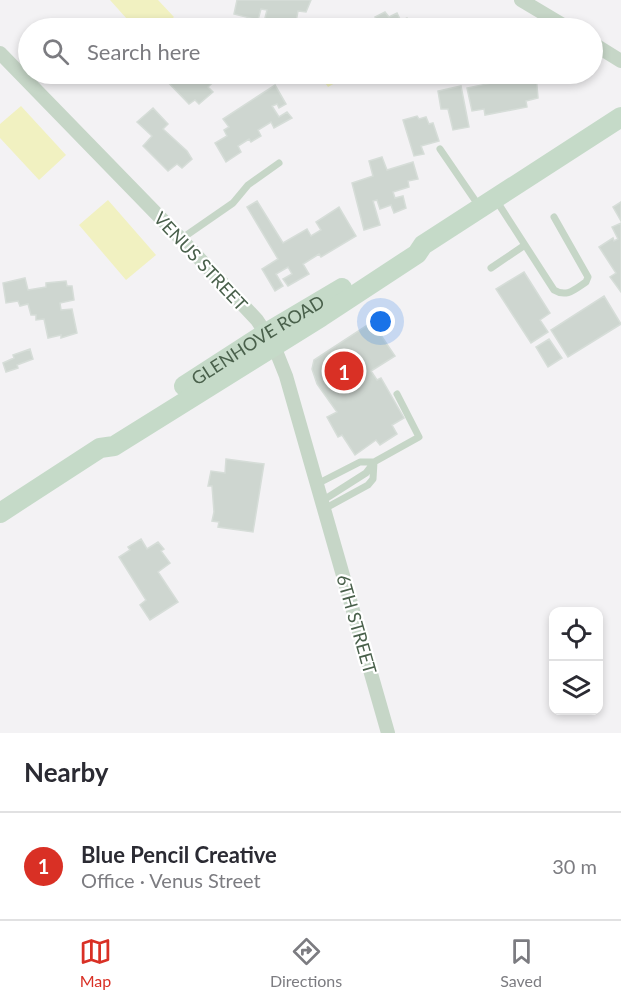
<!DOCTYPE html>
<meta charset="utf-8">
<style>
:root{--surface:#fff;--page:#f7f7f7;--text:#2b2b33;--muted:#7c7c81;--line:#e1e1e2;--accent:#d93025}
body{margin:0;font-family:Lato,sans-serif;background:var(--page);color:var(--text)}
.controls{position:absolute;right:18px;bottom:18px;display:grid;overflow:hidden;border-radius:12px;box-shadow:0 3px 9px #0003}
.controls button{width:54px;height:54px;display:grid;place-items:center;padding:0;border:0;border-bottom:2px solid var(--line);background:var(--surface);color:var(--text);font:30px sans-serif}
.you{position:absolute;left:381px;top:322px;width:21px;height:21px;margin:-15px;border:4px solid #fff;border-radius:50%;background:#1a73e8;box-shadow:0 0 0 9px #1a73e833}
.badge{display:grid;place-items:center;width:39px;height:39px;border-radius:50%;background:var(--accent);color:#fff;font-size:20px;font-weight:700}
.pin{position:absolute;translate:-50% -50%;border:3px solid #fff;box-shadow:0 2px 6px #0006}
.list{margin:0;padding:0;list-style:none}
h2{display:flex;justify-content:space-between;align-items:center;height:78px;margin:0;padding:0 24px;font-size:26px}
h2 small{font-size:20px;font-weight:400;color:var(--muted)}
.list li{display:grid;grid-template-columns:39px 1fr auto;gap:18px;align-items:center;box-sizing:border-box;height:108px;padding:0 24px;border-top:2px solid var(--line)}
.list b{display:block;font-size:22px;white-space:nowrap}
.list p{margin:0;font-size:20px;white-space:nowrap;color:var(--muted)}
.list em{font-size:20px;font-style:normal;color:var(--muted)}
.icon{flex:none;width:33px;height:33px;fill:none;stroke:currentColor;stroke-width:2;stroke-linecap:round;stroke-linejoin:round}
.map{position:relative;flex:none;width:621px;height:733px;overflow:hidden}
.search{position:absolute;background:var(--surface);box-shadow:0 3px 9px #0003;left:18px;right:18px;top:18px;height:66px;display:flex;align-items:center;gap:15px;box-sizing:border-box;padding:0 21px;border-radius:33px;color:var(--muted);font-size:22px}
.sheet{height:186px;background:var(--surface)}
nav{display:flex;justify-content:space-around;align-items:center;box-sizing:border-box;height:84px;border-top:2px solid var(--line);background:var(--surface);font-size:16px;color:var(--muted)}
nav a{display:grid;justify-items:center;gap:3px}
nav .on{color:var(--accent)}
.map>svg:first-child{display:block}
.green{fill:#f1f1c1}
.building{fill:#ced6d0;stroke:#d6ddd8;stroke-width:1.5}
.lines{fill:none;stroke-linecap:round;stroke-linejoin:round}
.service{stroke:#c6d6c7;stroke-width:7}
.minor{stroke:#c6d6c7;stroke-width:14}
.secondary{stroke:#c5dac8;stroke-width:20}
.labels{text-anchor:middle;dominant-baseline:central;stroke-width:4.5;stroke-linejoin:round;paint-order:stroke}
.street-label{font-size:18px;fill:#49604b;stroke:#fff}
</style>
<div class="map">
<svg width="621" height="733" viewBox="0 0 621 733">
<rect width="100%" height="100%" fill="#f3f2f4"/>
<path class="green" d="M110 0H158L174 17 162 28H135Z
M319 74H351L328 87Z
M21 106 66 155 39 180 0 138V124Z
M108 200 156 255 126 280 79 225Z"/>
<path class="building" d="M237 0H311L306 12 298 11 296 22 291 21 290 27 277 25 275 28 263 26 267 10 261 9 258 20 234 14Z
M385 12 389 17 397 13 401 21 407 18 413 28H366L377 20 375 17Z
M160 74H222L208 87 213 92 199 104 195 100 189 104Z
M536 74 538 98 526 101 527 107 485 115 484 109 472 111 467 88Z
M275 85 286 104 279 108 277 104 272 106 279 117 287 112 292 118 274 128 271 122 258 130 261 136 251 142 249 139 238 146 241 152 226 162 215 143 227 136 224 130 229 127 223 119Z
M461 86 469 127 453 130 448 109H441L438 91Z
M153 108 168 124 163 129 187 151 192 159 182 168 177 164 168 171 143 146 152 136 137 122Z
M417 116 419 119 426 117 429 124 433 123 439 141 421 146 424 154 414 156 403 120Z
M382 157 387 170 413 162 418 179 408 181 409 187 393 192 395 198 403 196 406 208 394 213 391 205 380 209 377 200 373 201 380 225 364 230 352 183 373 176 369 161Z
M257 201 283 243 307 229 311 236 321 230 316 222 339 207 356 236 321 257 319 254 303 264 309 274 288 286 283 279 292 274 288 267 276 274 283 286 275 291 262 269 278 259 247 207Z
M621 202V221L613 207Z
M621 223V292L610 277 616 273 599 247 613 238 614 241 618 239 612 227Z
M524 272 550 313 540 320 548 332 531 343 496 289Z
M25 278 28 290 46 287V283L66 281 67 286H72L74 300 60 303 61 310 72 309 77 333 61 338V335L48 338 44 319 36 320V315H31L28 304 20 306 18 301 6 303 3 283Z
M604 296 621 324 568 357 551 330Z
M372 322 395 356 371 371 377 380 381 378 404 418 392 425 397 434 380 445 376 440 355 455 342 435 338 437 327 417 337 412 317 384 312 369 314 360Z
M549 339 562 358 548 367 536 347Z
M30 349 33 359 17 365 18 368 6 372 3 363 14 358 13 355Z
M226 459 264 464 253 532 218 527 219 522 212 521 214 512 212 486H208L211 471 225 473Z
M141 539 147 549 158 542 164 549 161 551 170 563 158 572 178 602 150 620 140 605 146 600 119 557 130 550 128 547Z"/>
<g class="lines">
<path class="service" d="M440 149 479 206
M496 200 554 290C567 298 575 289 586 282L588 277 554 217
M181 239 233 203 248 185 279 163
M491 268 525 245
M317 484 360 462H374
M322 501 366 473 373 464
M324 509 368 485 373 479 374 462 419 437 397 394"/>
<path class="minor" d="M521 0 568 28
M592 43 621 61
M0 53 181 239 257 320 274 346 286 376 388 733"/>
<g class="secondary">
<path id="s1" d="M184 386 266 333 342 288"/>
<path d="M0 513 100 448 114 446 321 317 417 254 423 245 621 117"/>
</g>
</g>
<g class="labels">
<g class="street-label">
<text transform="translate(201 261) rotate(47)">VENUS STREET</text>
<text stroke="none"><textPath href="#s1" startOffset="87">GLENHOVE ROAD</textPath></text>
<text transform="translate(357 624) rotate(74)">6TH STREET</text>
</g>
</g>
</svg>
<div class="controls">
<button><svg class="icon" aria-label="locate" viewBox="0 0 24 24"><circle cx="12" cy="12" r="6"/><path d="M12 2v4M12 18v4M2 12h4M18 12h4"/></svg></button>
<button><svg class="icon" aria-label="layers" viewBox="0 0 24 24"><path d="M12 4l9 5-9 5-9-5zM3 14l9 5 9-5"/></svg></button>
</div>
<div class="you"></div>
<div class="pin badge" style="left:344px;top:371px">1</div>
<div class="search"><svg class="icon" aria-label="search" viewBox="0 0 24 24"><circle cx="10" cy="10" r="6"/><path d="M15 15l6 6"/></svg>Search here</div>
</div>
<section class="sheet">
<h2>Nearby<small></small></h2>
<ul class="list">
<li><span class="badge">1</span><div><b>Blue Pencil Creative</b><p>Office · Venus Street</p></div><em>30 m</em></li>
</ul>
</section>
<nav>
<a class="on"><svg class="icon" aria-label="map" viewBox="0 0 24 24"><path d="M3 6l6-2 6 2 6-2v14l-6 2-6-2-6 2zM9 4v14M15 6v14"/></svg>Map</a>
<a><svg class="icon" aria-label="directions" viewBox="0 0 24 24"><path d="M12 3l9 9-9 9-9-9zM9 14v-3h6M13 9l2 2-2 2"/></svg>Directions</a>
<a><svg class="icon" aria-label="saved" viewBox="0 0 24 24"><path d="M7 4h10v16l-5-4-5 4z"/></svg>Saved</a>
</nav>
